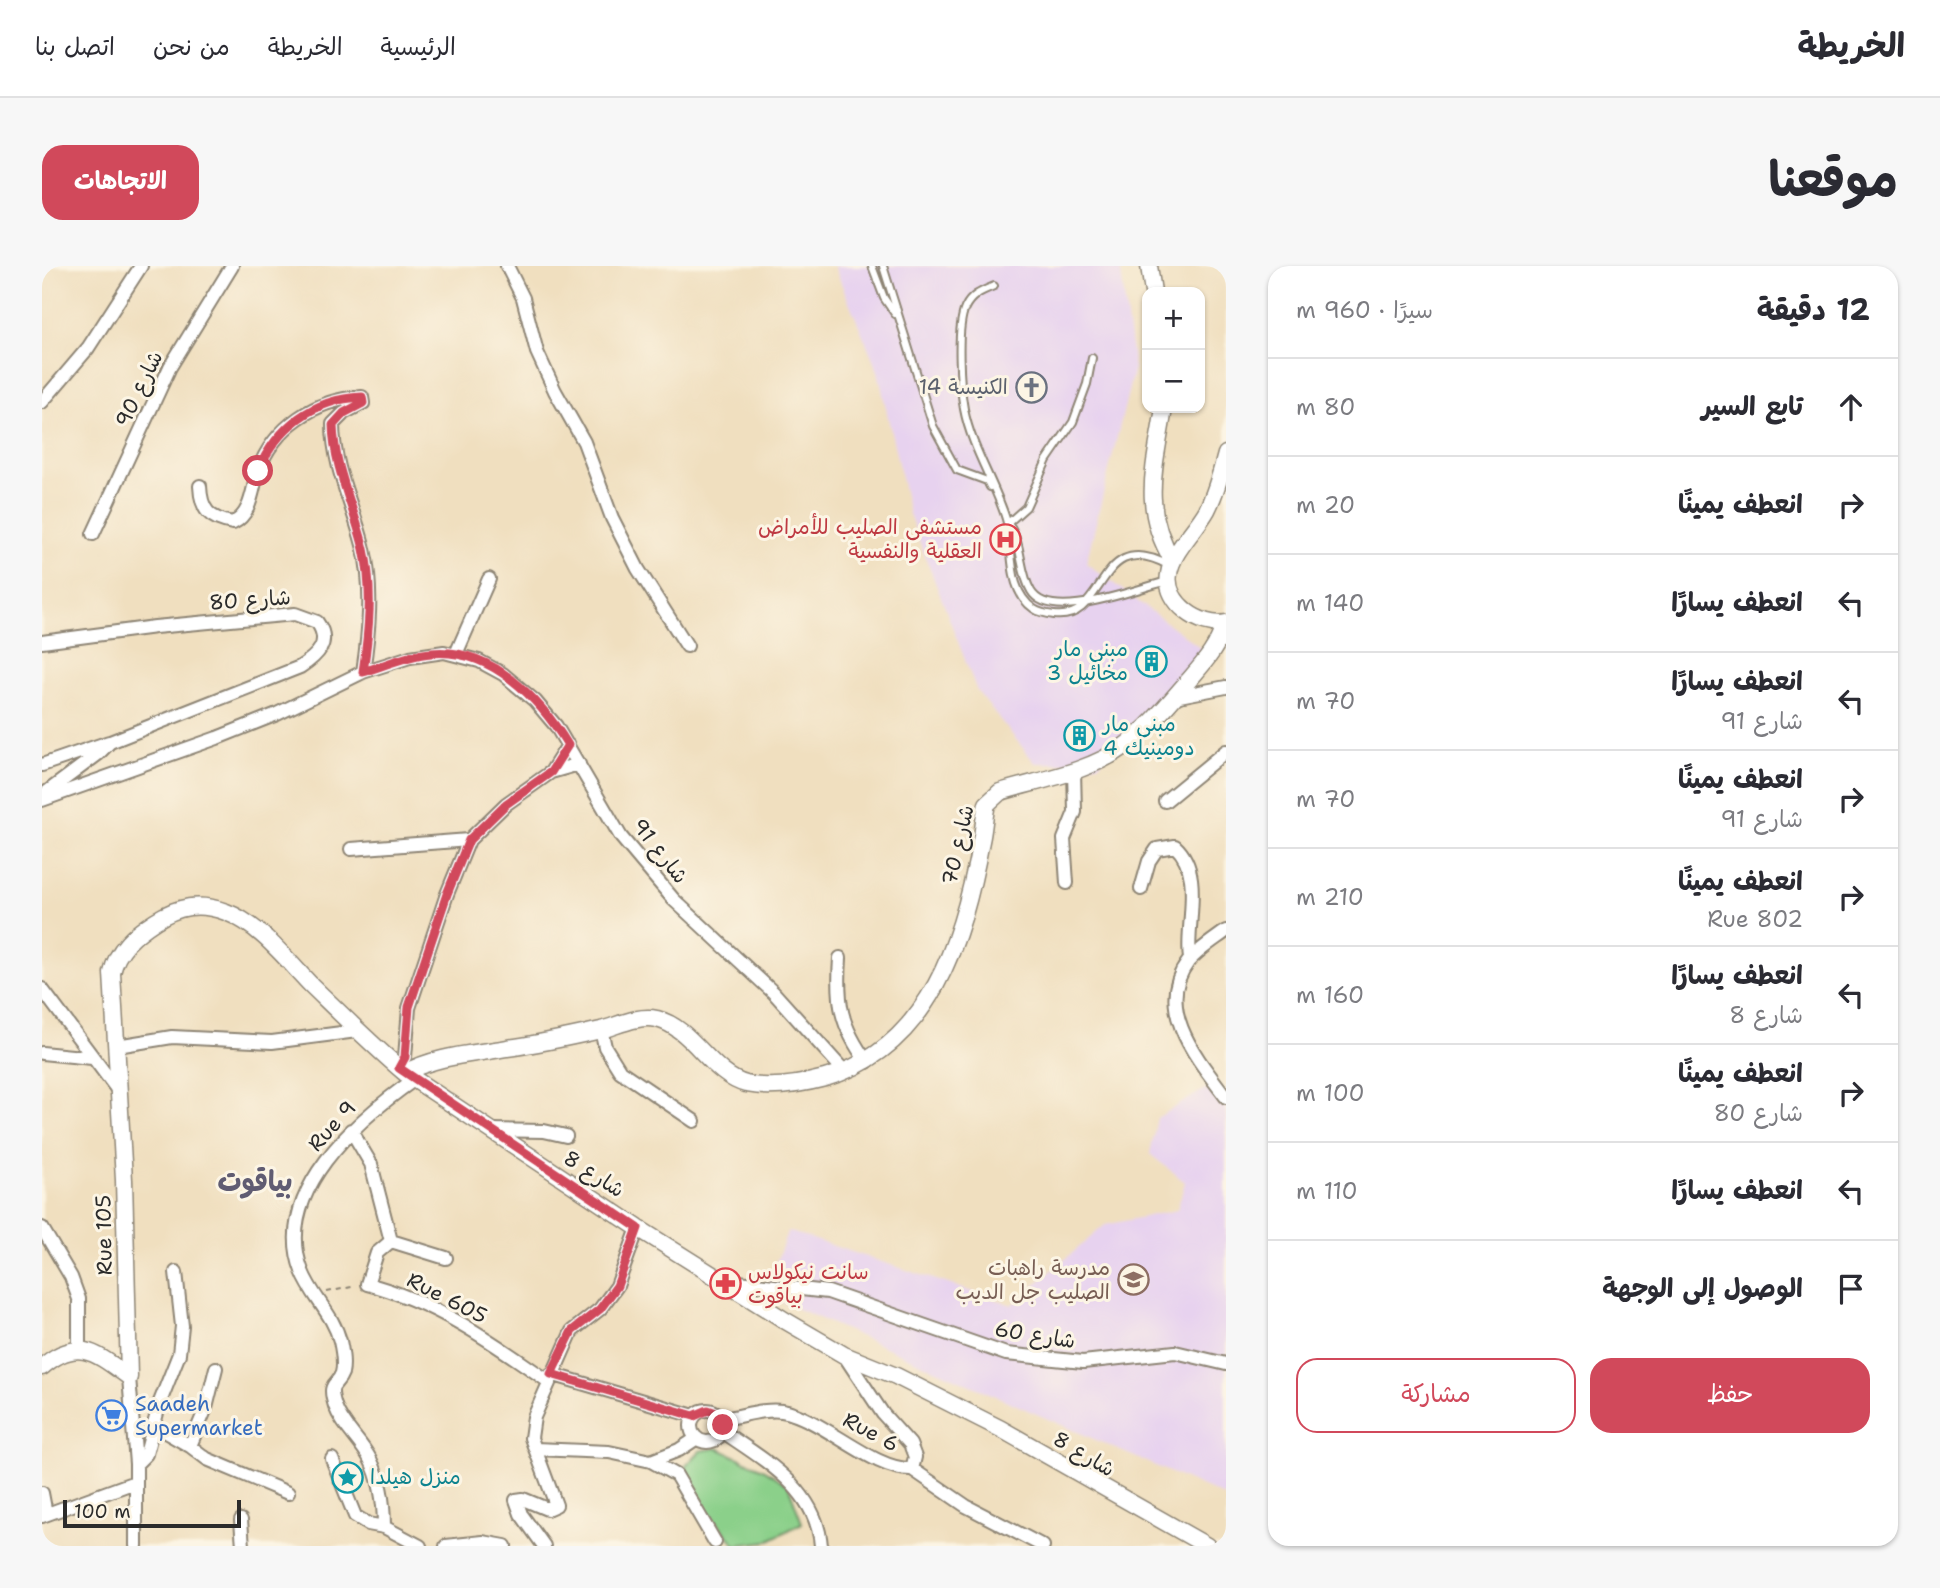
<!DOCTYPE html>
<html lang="ar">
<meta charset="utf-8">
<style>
:root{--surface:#fff;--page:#f7f7f7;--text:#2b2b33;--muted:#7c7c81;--line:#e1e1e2;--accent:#d1495b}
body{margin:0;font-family:"Shantell Sans","Playpen Sans Arabic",sans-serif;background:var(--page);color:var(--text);direction:rtl}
.controls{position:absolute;right:21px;top:21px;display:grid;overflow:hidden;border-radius:14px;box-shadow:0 2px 5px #0004}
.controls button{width:63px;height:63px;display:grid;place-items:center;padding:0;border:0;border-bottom:2px solid var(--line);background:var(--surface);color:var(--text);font:35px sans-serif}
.scale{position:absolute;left:21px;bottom:18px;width:178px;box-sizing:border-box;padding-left:7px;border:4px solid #2b2b2b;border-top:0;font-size:19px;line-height:24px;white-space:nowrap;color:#2b2b2b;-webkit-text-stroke:5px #fcf5e5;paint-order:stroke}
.stop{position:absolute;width:21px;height:21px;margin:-16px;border:5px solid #d1495b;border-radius:50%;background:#fff}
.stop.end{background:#d1495b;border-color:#fff;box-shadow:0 2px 7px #0008}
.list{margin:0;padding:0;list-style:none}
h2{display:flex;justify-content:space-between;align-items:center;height:91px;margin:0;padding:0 28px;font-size:30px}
h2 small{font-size:23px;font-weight:400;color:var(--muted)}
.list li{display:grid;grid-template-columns:46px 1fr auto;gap:21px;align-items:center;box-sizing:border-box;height:98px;padding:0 28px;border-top:2px solid var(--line)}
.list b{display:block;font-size:26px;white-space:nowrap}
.list p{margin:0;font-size:23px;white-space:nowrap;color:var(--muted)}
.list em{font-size:23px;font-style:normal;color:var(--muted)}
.actions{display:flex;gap:14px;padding:21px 28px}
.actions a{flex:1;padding:16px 0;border:2px solid var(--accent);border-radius:21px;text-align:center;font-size:24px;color:var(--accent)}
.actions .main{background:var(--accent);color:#fff}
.icon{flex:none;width:38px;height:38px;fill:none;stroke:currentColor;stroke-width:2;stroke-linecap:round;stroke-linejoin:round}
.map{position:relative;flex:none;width:1184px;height:1280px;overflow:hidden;direction:ltr;border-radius:21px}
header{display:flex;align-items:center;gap:42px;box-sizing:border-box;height:98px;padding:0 35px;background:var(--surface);border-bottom:2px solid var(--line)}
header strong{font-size:33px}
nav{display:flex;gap:38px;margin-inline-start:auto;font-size:24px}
.intro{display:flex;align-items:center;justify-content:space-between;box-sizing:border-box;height:168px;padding:0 42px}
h1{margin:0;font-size:49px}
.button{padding:18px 32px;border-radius:21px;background:var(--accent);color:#fff;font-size:24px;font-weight:700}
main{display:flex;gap:42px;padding:0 42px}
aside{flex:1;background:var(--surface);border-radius:21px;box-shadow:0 2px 5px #0004}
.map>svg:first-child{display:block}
.built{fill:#e7d2ef}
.green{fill:#8bd08a;stroke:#5b7e5a;stroke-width:2}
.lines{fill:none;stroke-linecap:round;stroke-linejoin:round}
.service-casing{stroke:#8e8575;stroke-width:10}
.minor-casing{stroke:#8e8575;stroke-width:16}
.tertiary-casing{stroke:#8e8575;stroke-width:19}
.path{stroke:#8e8575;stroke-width:2;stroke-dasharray:5 5;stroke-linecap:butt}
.service{stroke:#fff;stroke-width:6}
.minor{stroke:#fff;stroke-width:12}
.tertiary{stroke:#fff;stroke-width:16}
.route{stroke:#d1495b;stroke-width:9}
.labels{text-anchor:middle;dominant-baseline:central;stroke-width:6;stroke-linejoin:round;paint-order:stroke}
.worship-label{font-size:21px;fill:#5b616d;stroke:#fcf5e5;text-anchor:end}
.street-label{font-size:21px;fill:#2b2b2b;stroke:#fcf5e5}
.health-label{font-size:21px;fill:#be3a42;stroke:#fcf5e5;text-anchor:end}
.culture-label{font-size:21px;fill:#0d838f;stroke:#fcf5e5;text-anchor:start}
.education-label{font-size:21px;fill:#785e54;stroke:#fcf5e5;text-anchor:end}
.shop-label{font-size:21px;fill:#366cbe;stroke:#fcf5e5;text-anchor:start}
.district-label{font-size:28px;font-weight:bold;fill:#605c72;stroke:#fcf5e5}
</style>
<header>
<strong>الخريطة</strong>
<nav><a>الرئيسية</a><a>الخريطة</a><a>من نحن</a><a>اتصل بنا</a></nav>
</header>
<div class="intro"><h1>موقعنا</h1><a class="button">الاتجاهات</a></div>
<main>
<aside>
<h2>12 دقيقة<small>سيرًا · 960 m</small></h2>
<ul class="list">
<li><svg class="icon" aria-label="ahead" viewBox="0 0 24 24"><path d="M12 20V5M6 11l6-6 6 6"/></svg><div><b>تابع السير</b></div><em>80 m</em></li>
<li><svg class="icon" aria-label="right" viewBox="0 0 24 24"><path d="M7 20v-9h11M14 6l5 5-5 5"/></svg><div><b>انعطف يمينًا</b></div><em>20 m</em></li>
<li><svg class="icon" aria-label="left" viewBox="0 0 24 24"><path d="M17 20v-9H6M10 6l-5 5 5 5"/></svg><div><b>انعطف يسارًا</b></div><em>140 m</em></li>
<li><svg class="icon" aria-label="left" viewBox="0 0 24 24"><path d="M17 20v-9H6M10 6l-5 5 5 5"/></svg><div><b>انعطف يسارًا</b><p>شارع 91</p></div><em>70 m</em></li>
<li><svg class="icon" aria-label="right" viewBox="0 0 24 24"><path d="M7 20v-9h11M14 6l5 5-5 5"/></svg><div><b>انعطف يمينًا</b><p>شارع 91</p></div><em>70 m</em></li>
<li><svg class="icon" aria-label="right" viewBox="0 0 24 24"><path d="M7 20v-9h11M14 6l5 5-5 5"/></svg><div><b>انعطف يمينًا</b><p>Rue 802</p></div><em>210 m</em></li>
<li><svg class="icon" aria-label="left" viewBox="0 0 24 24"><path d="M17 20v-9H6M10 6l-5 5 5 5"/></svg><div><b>انعطف يسارًا</b><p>شارع 8</p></div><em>160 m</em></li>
<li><svg class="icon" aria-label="right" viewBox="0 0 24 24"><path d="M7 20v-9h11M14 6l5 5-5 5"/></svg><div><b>انعطف يمينًا</b><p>شارع 80</p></div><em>100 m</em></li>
<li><svg class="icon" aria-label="left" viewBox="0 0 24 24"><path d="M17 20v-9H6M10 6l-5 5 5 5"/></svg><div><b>انعطف يسارًا</b></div><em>110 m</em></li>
<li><svg class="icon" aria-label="arrive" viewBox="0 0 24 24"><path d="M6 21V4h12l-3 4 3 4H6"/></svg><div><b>الوصول إلى الوجهة</b></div></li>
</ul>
<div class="actions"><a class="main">حفظ</a><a>مشاركة</a></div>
</aside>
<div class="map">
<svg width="1184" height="1280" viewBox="0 0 1184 1280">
<rect width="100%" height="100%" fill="#fcf5e5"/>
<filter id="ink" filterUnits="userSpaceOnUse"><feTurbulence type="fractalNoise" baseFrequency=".0143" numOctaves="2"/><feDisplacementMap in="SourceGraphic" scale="14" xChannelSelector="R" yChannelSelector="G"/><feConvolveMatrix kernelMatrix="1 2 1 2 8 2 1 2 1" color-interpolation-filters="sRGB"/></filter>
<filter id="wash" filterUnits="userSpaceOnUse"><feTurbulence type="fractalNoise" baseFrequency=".00686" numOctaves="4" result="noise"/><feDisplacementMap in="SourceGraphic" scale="28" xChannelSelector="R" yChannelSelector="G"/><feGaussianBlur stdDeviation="1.57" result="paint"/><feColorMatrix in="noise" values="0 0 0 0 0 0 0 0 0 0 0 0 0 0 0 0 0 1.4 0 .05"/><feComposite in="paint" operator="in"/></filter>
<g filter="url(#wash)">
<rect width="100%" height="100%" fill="#f0dfbf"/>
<path class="built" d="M792 0H1078L1092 102 1044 297 1163 385 1057 498 993 497 935 425 867 248 836 105Z
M1163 823 1178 831 1184 839V1231L722 1028 746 965 970 1039 1063 959 1135 944 1143 916 1108 888 1115 852Z"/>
<path class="green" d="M675 1182 723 1204 746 1219 760 1257 726 1275 694 1279 662 1242 643 1201 658 1185Z"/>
</g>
<g filter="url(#ink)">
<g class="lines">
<defs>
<path id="service" d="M830 0 842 32 853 48
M841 0 891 160 915 204 945 215 948 221
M952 20C940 25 929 29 923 42 914 62 918 121 922 143 929 181 953 217 964 253 973 281 963 323 992 343 998 347 1005 348 1012 349 1067 356 1053 259 1128 300
M966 257 984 241 1005 194 1031 156 1045 118 1050 92
M967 259C981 278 977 305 989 325 1008 358 1095 322 1126 315"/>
<path id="minor" d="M465 0 481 32 495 86 513 125 542 176 570 252 596 303 645 380
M0 136 46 82 99 0
M158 220C159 244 167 253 191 257 210 248 210 223 216 205 232 161 273 133 320 131L321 137 302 147 291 158C291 202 312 241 322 283 331 323 327 365 321 406
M51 268 128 101 190 0
M0 376 113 361 253 348 275 356C290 377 275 390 258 401L68 476 56 488 1 529
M414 388 447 313
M1132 431 1184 421
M0 499 67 476
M509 506 526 479
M0 534 175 472 235 448 321 406 368 391 402 386 437 395 461 408 493 435 514 460 579 571 632 634 732 727 803 806
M1123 535 1184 485
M309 583 427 574
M1025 617 1022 573 1033 546 1032 504
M1099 623 1107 595 1115 583 1133 580C1163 607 1143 659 1148 693
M1184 665C1172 674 1156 684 1146 696 1111 742 1157 795 1184 831
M798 692C795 737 798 759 825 796
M0 723 77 826
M559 763 563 781 578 805 652 855
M75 780 130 771 230 776 315 765
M0 787 50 792
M357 802 363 791 367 742 405 628 427 574 464 538 509 506 537 498
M373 813C316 853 230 927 260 1005 270 1031 291 1048 298 1075 300 1084 302 1099 300 1107 295 1121 285 1115 293 1140 300 1160 319 1175 328 1193 339 1214 342 1238 342 1261L378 1280
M309 864 329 898 349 975 335 987 325 1018C392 1035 451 1076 506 1115
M448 864 502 865 524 870
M0 962 29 1011 37 1033V1083
M349 975 404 992
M679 1014 786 1026 964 1088 1041 1096 1133 1086 1184 1098
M509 1108 652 1150
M87 1111 94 1198V1280
M649 1160a16 16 0 1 1 32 0a16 16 0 1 1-32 0Z
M679 1153C698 1151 721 1142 740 1145 781 1152 831 1205 870 1203L873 1191 868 1178 841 1148 802 1089
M111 1159 148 1180 164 1142 174 1102
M680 1165C722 1194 775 1223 779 1280
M148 1180 165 1193 246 1227
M493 1183 567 1186 609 1195 637 1184 655 1172
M290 1193 313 1250 326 1258 342 1261
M609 1195 634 1209 673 1276
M94 1198 104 1188 118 1136 137 1088 140 1060 134 1006
M870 1203 924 1240 1001 1280
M0 1227 4 1248
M0 1250 93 1216
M199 1254 201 1280
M404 1280 441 1276 463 1280
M502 1280 479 1248 474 1234 481 1233 505 1243 514 1239 489 1172 492 1151 530 1065 558 1043 575 1020 596 962"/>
<path id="tertiary" d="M1107 0 1111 26
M1122 142C1113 201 1098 241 1131 295
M1184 188C1179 207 1174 226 1165 244 1154 264 1130 285 1127 308 1122 337 1159 362 1184 357
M363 807C392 790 432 788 465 782 496 778 528 771 559 764 577 759 596 749 615 753 651 762 669 809 704 818 728 823 760 818 783 812 889 782 921 672 939 575 942 562 942 550 945 538L958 526C998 514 1046 506 1080 482 1103 465 1123 442 1141 421 1158 401 1176 384 1182 358
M0 1101C36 1070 54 1087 87 1111
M87 1111 82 914 70 707C75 683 93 668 113 655 136 640 157 636 184 646 217 658 245 694 269 719 300 749 330 779 363 807L596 962 744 1055 802 1089 854 1110 959 1163 1165 1280"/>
</defs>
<use href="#service" class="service-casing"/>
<use href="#minor" class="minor-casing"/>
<use href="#tertiary" class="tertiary-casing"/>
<path class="path" d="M285 1026 314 1020"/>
<use href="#service" class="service"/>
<use href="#minor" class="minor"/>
<use href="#tertiary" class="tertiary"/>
</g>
</g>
<g class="lines" filter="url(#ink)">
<path class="route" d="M216 205C235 161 271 133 320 131L321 137 302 147 291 159C292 202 312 241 322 283 331 323 327 365 321 406 343 399 366 389 389 387 449 381 498 433 526 479L509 506 464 538 427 574 405 628 367 741 363 791 357 802 596 962 575 1020 558 1043 530 1065 509 1108 652 1150 666 1144 674 1147 681 1159"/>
</g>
<defs>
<symbol id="church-ring" viewBox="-11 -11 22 22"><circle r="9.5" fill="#fcf5e5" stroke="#6b7280" stroke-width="1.5"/><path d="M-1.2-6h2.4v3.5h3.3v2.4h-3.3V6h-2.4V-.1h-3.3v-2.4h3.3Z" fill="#6b7280"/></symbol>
<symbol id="hospital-ring" viewBox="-11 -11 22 22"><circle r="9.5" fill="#fcf5e5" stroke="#e0444e" stroke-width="1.5"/><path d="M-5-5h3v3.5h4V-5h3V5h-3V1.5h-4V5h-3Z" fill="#e0444e"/></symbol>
<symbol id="building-ring" viewBox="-11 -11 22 22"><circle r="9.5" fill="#fcf5e5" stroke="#0f9aa8" stroke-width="1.5"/><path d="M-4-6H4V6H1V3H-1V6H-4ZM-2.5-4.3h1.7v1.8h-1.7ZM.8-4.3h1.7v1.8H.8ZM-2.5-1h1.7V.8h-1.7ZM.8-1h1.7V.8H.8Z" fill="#0f9aa8"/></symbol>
<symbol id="school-ring" viewBox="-11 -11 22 22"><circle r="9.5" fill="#fcf5e5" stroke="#8d6e63" stroke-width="1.5"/><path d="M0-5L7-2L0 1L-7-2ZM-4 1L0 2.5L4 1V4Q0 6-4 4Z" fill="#8d6e63"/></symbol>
<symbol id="pharmacy-ring" viewBox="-11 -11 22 22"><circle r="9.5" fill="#fcf5e5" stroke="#e0444e" stroke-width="1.5"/><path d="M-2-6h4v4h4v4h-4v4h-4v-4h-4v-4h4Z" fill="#e0444e"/></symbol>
<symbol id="supermarket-ring" viewBox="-11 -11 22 22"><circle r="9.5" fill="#fcf5e5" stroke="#3f7fe0" stroke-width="1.5"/><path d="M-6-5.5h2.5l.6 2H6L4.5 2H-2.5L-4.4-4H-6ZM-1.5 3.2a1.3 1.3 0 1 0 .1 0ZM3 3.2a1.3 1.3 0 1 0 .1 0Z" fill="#3f7fe0"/></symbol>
<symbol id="sight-ring" viewBox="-11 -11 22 22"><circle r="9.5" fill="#fcf5e5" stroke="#0f9aa8" stroke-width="1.5"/><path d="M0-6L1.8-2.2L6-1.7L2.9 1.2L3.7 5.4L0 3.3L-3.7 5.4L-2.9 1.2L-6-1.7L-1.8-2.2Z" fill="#0f9aa8"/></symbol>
</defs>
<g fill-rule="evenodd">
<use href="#church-ring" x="972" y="104" width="35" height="35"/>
<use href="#hospital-ring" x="946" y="256" width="35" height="35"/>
<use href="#building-ring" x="1092" y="378" width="35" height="35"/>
<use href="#building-ring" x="1020" y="452" width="35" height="35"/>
<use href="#school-ring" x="1074" y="996" width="35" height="35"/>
<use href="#pharmacy-ring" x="666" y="1000" width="35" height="35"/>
<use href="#supermarket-ring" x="52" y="1132" width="35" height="35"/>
<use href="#sight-ring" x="288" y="1194" width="35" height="35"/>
</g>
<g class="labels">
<g class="worship-label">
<text x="966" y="121">الكنيسة 14</text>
</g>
<g class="street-label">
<text transform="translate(97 123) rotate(-64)">شارع 90</text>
<text transform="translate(208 334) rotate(-4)">شارع 80</text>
<text transform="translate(916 579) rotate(-77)">شارع 70</text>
<text transform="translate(618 585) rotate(52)">شارع 91</text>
<text transform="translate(290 860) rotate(-48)">Rue 9</text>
<text transform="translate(552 908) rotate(33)">شارع 8</text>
<text transform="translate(62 969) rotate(-91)">Rue 105</text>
<text transform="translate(405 1032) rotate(27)">Rue 605</text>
<text transform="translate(993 1069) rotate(9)">شارع 60</text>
<text transform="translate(829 1166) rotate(28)">Rue 6</text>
<text transform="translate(1042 1188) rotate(31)">شارع 8</text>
</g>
<g class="health-label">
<text x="940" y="261">مستشفى الصليب للأمراض<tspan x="940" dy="24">العقلية والنفسية</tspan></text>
<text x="706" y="1006" text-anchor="start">سانت نيكولاس<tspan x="706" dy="24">بياقوت</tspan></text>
</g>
<g class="culture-label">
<text x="1086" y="383" text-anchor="end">مبنى مار<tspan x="1086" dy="24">مخائيل 3</tspan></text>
<text x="1061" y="458">مبنى مار<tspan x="1061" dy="24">دومينيك 4</tspan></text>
<text x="328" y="1211">منزل هيلدا</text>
</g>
<g class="education-label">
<text x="1068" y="1002">مدرسة راهبات<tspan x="1068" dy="24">الصليب جل الديب</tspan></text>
</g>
<g class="shop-label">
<text x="93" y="1138">Saadeh<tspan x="93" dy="24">Supermarket</tspan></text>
</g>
<g class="district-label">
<text x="213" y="915">بياقوت</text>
</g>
</g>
</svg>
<div class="controls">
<button>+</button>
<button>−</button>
</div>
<div class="scale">100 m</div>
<div class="stop" style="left:216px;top:205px"></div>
<div class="stop end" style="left:681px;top:1159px"></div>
</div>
</main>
